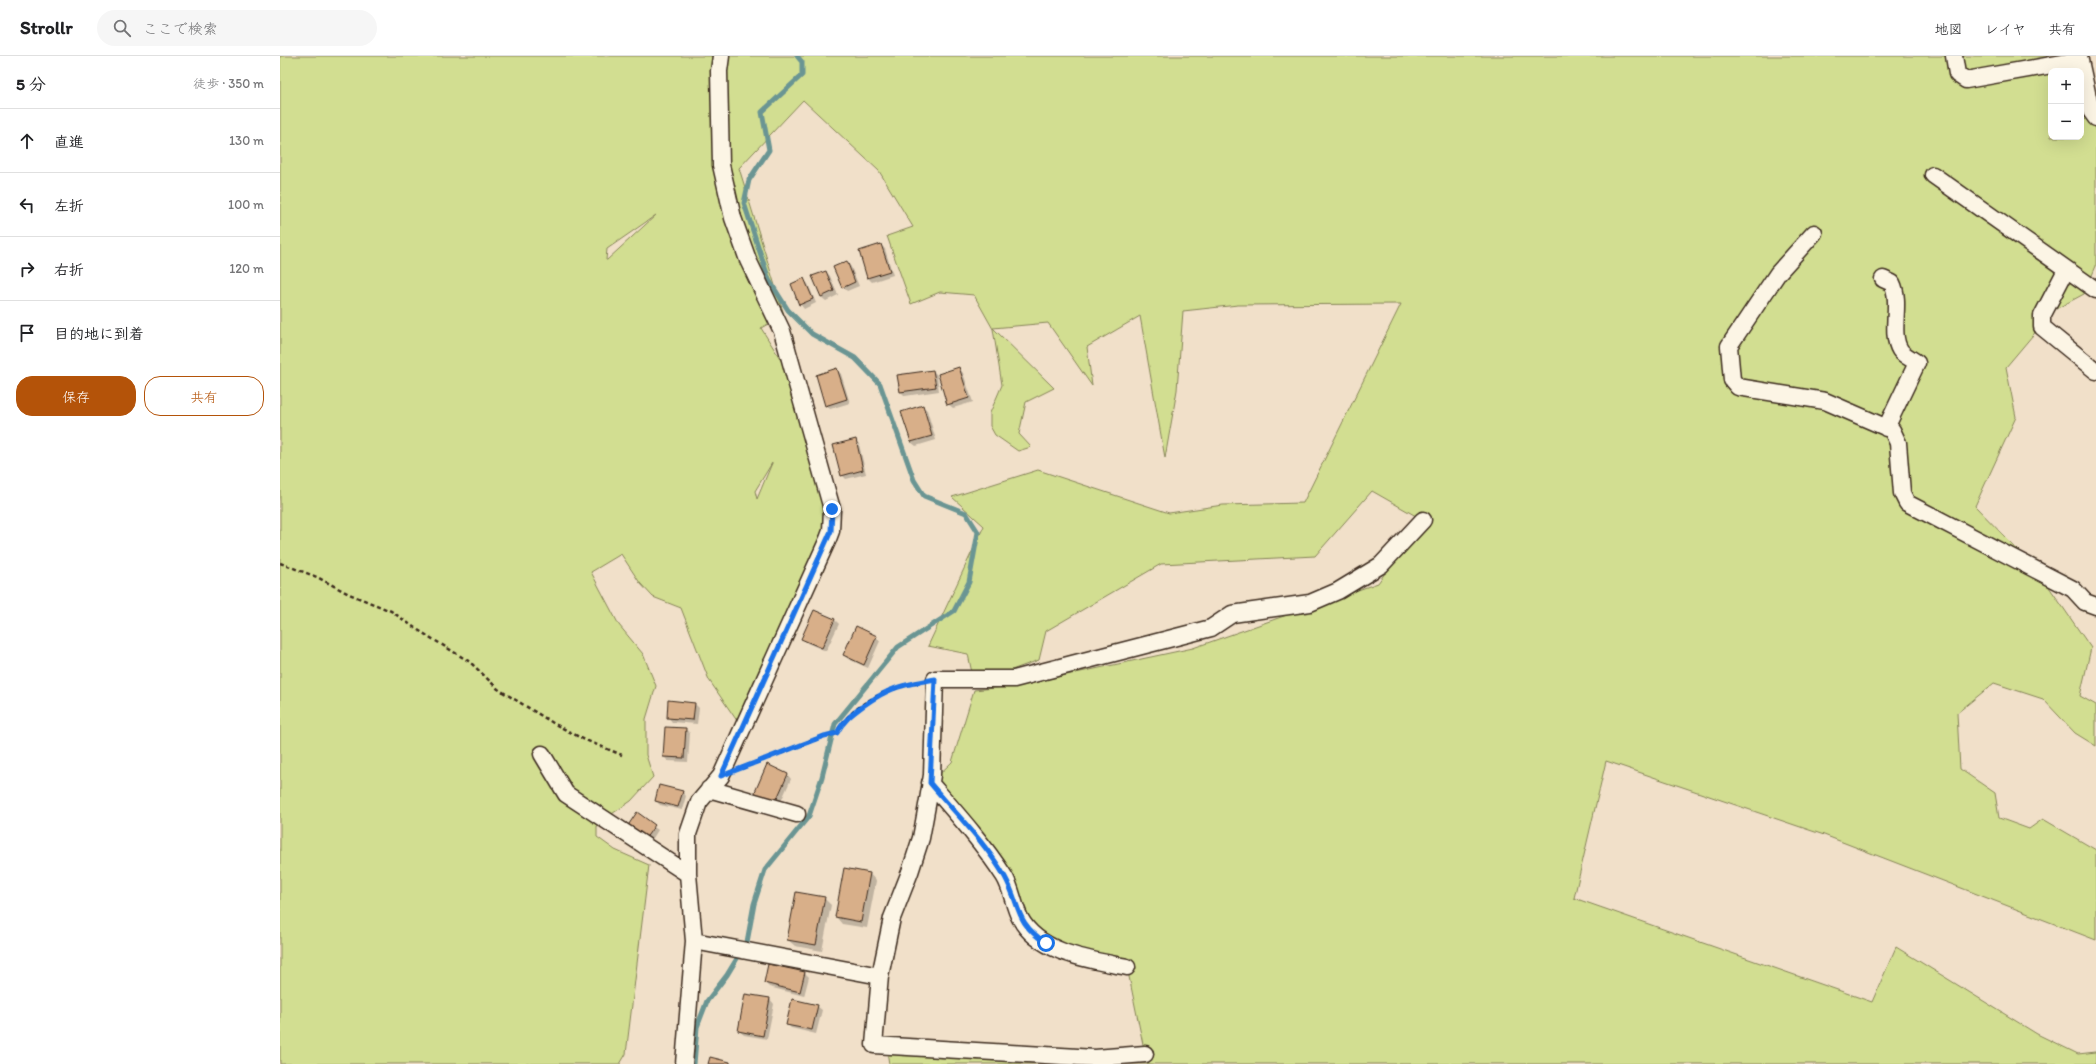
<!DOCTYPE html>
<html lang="ja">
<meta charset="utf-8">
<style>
:root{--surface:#fff;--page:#f6f6f6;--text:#202124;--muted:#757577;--line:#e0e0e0;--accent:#b45309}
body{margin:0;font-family:Itim,"Klee One",sans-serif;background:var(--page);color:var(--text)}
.controls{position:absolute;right:12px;top:12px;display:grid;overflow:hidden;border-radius:8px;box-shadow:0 4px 16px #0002}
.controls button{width:36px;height:36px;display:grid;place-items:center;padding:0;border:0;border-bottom:1px solid var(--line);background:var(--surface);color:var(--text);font:20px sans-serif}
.stop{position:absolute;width:12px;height:12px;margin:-9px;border:3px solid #1a73e8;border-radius:50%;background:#fff}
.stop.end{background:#1a73e8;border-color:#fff;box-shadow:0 1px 4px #0008}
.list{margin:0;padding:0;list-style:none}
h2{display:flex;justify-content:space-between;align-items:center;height:52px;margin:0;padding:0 16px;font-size:17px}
h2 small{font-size:13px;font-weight:400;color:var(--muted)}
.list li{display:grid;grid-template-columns:26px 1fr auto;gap:12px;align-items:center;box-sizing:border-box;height:64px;padding:0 16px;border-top:1px solid var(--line)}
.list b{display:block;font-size:15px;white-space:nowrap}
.list em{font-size:13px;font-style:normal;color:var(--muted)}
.actions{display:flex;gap:8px;padding:12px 16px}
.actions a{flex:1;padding:9px 0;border:1px solid var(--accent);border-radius:16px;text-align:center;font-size:14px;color:var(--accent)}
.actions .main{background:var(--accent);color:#fff}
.icon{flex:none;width:22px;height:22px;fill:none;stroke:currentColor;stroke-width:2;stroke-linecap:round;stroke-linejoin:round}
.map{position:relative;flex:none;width:1816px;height:1008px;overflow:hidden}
header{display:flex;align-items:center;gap:24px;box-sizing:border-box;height:56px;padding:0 20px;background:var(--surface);border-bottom:1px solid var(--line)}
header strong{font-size:19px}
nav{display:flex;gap:22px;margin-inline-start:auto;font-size:14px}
.search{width:280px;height:36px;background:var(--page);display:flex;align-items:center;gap:10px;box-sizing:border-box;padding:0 14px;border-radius:22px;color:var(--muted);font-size:15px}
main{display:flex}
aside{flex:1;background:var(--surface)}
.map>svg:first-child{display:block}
.green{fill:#d2de91;stroke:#868458;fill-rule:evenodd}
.shadow{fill:#0003}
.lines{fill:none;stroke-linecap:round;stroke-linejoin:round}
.stream{stroke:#6b9593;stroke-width:5}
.building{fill:#d8af89;stroke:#3b2a1e}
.street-casing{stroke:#3b2a1e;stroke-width:19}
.path{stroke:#3b2a1e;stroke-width:2.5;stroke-dasharray:4 3;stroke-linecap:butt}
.street{stroke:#fcf5e5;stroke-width:16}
.route{stroke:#1a73e8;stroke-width:5}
</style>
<header>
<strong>Strollr</strong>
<div class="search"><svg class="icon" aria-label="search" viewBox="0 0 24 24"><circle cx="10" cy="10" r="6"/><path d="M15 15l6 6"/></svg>ここで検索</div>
<nav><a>地図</a><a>レイヤ</a><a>共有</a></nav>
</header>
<main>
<aside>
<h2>5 分<small>徒歩 · 350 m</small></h2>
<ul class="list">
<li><svg class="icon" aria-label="ahead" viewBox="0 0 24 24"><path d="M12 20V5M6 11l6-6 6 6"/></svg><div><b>直進</b></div><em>130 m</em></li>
<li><svg class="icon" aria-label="left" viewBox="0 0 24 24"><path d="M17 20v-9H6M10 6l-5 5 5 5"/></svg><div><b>左折</b></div><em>100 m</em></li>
<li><svg class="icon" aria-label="right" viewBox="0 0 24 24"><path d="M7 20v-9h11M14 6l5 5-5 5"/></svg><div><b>右折</b></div><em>120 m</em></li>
<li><svg class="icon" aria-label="arrive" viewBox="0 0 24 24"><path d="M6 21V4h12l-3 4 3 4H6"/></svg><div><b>目的地に到着</b></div></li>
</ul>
<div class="actions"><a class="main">保存</a><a>共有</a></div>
</aside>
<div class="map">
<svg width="1816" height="1008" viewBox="0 0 1816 1008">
<rect width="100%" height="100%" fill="#f1e0c9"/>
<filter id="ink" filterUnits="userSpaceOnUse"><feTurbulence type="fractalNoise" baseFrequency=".025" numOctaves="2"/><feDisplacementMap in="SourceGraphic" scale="8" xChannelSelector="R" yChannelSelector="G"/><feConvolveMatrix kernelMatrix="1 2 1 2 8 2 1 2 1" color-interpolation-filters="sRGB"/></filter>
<g filter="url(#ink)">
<path class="green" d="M0 0H1799L1816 62V210L1804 238 1774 254 1726 311 1736 361 1695 450 1758 515 1811 592 1800 640 1816 649V690L1795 677 1763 643 1714 627 1677 657 1680 713 1715 737 1719 762 1749 773 1763 763 1816 794V884L1544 779 1326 705 1294 842 1592 946 1616 891 1757 978 1798 998 1816 996V1008H609L606 989 865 998 847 911 766 887 705 793 650 727 672 706 694 634 735 630 913 592 1098 527 1143 464 1092 435 1035 500 881 508 766 575 759 604 729 615 692 617 688 598 648 590 704 470 672 441 758 414 889 457 943 449 1023 447 1121 248 958 249 903 255 897 334 885 402 860 260 807 291 812 330 768 267 713 272 774 332 746 346 739 378 751 391 738 395 715 379 710 370V357L722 329 713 273 694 239 660 236 631 248 607 180 633 171 599 115 523 44 459 112 504 259 481 272 501 304 552 453 462 672 429 624 401 552 373 541 360 527 341 498 311 516 339 569 363 598 376 630 366 663V699L373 721 351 745 317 768V781L335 794 369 809 346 998 340 1008H0ZM1771 15H1801V81H1771ZM376 159 327 204H326L327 193ZM492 407 477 443 475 435Z"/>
<path class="shadow" d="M601 189 605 193 613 219 592 226 587 221Z
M567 206 571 211 579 230 567 235 563 231Z
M546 216 550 220 558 239 546 245 541 241Z
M524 224 528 228 536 247 524 253 520 248Z
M679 312 683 317 693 346 673 352 668 348Z
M557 314 561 318 570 347 550 353 546 349Z
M653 315 657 319 659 335 625 340 621 336 618 320Z
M642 350 647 354 656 384 636 390 631 386Z
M575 384 579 388 586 418 566 423 562 419Z
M555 564 559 568 546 595 527 587 523 583Z
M596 581 600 585 588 612 568 603 564 599Z
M415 648 419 652 417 668 392 666 388 661Z
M405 673 410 677 408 706 388 705 384 701Z
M507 718 511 723 499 750 475 737Z
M402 735 406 740 402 754 380 749 376 745Z
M357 758 378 774 370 787 352 775Z
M565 813 590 818 596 825 587 872 562 868 556 861Z
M544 842 551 849 542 895 515 890 508 884Z
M525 917 529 921 524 940 489 931 485 927Z
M490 943 494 948 487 983 464 979 459 975Z
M537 950 542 954 536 978 511 972 507 968Z"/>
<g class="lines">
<path class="stream" d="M414 1008 417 971 427 945 447 919 467 886 474 848 485 814 529 760 542 721 555 668 618 591 674 555 689 526 698 476 686 457 644 440 634 424 600 328 575 302 532 278 508 254 489 224 464 147 469 124 489 94 482 56 522 19V6L517 0"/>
</g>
<path class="building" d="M601 188 610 215 587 222 579 195Z
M567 205 575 226 562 232 553 211Z
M546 215 554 235 541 241 532 220Z
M524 222 533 243 519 249 511 228Z
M679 311 689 342 667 349 658 318Z
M557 312 567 343 545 350 536 319Z
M653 314 656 331 620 336 617 319Z
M643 349 652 380 631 386 621 356Z
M576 383 583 414 561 420 553 389Z
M534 554 555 563 542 592 521 583Z
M576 570 597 580 584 609 563 599Z
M388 644 415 647 413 664 387 662Z
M385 671 406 672 404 702 383 701Z
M487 708 508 718 495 747 474 738Z
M379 729 403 735 398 751 375 745Z
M357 756 375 769 365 783 347 771Z
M564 812 590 817 581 866 555 861Z
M516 836 545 841 536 889 507 884Z
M488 908 525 916 520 936 484 927Z
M465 938 490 942 483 980 458 975Z
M512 943 538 949 532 974 506 969Z
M430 1001 450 1006V1008H428Z"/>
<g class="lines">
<defs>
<path id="street" d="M1674 0 1677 18 1686 24 1800 4
M1799 0 1811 55 1816 62
M1653 119 1816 234
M1534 177 1498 217 1449 290 1452 324 1458 331 1545 345 1612 374 1618 387 1622 437 1627 447 1793 533 1805 546 1816 550
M1786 214 1762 260V271L1816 315
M1603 223 1612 227C1622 247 1609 276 1620 294 1623 299 1632 303 1637 307L1606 372
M262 698 286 738 408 818
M650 727C676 757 703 787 724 820 732 832 733 849 740 862 759 898 812 904 847 911
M429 733 517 758
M414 885 600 920
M865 998 815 1002 594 989 600 920 612 862 630 816 641 782 648 744 652 719 655 623H734L931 572 952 558 1030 547 1058 535 1101 509 1143 464
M404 1008 414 885 408 818V778L419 746 441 720 548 483 551 475 552 453 502 275 468 204 453 162 441 109 439 15 441 0"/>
</defs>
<use href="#street" class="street-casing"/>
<path class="path" d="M0 507 37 521 69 538 111 555 138 574 190 606 218 633 273 667 303 683 342 699
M462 712 544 680 557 677C571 648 610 631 640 626"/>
<use href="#street" class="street"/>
</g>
</g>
<g class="lines" filter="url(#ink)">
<path class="route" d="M552 453 551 475 441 720 544 680 557 677C563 665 572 658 583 650 610 631 622 629 655 623L650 727C675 757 706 787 725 821 741 850 734 866 766 887"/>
</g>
</svg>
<div class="controls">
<button>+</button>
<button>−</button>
</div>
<div class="stop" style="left:766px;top:887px"></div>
<div class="stop end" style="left:552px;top:453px"></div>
</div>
</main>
